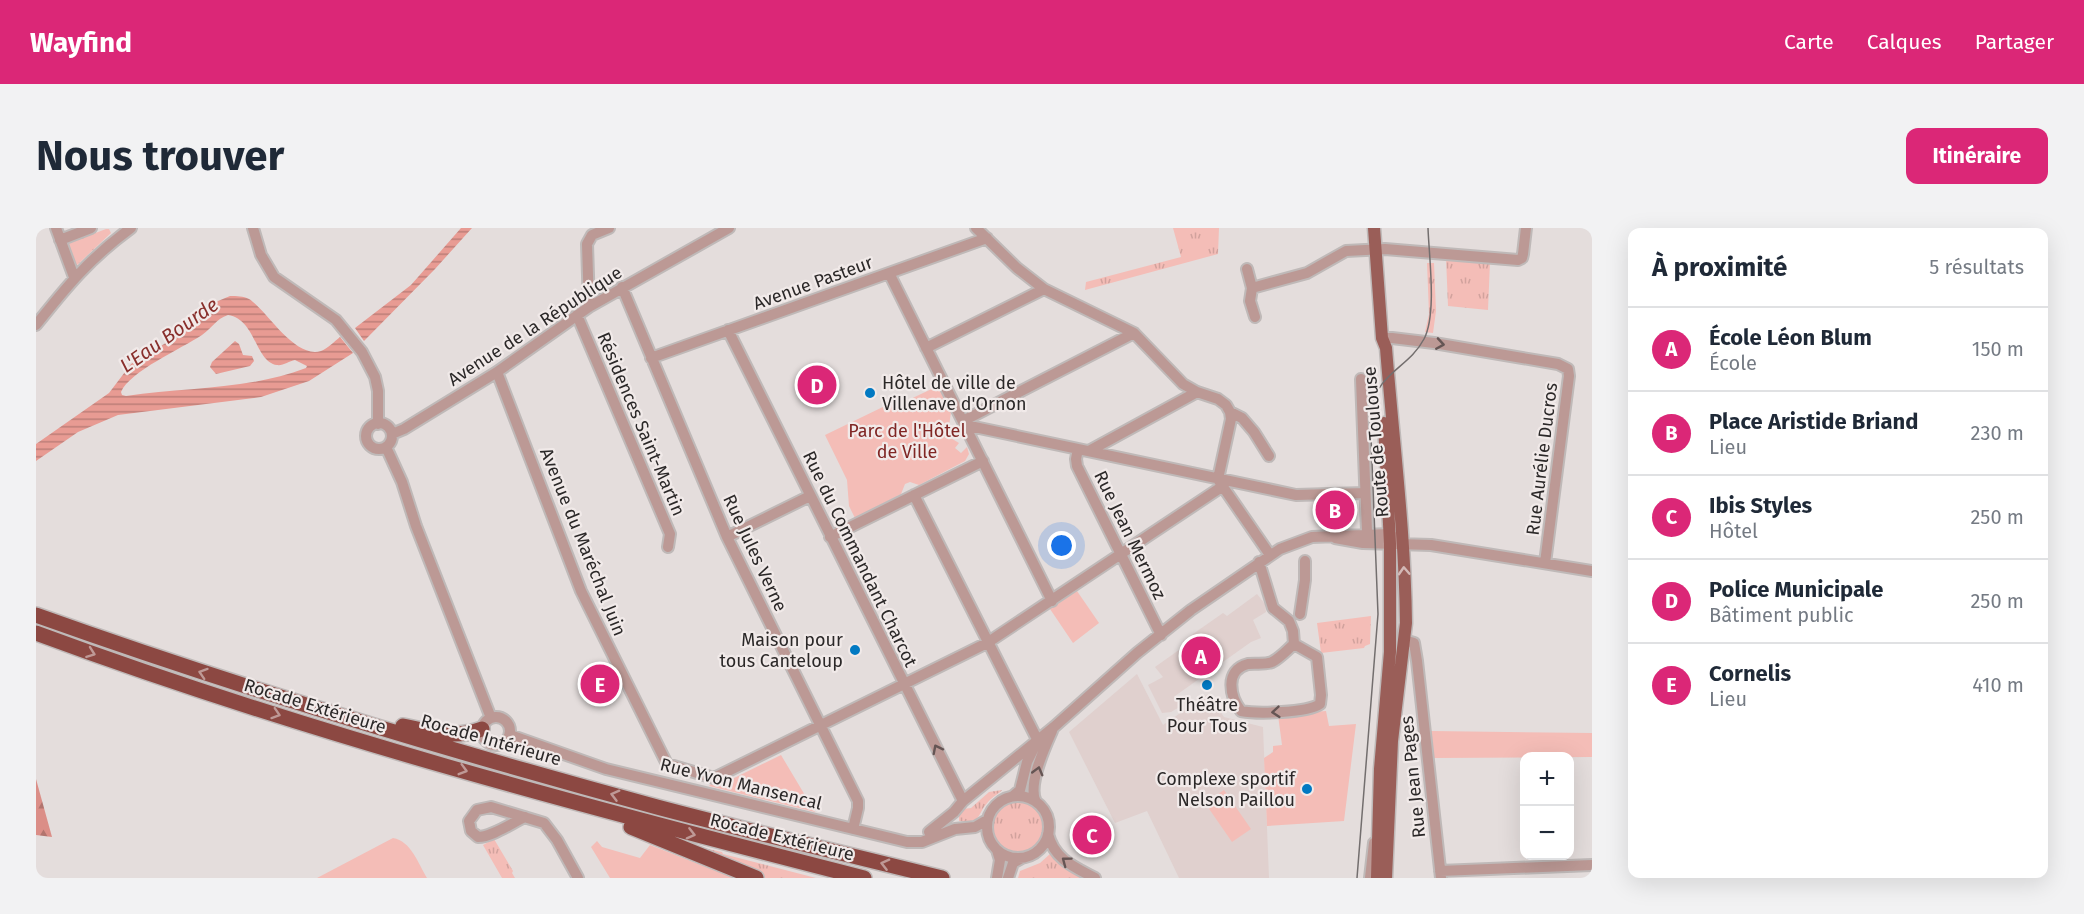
<!DOCTYPE html>
<html lang="fr">
<meta charset="utf-8">
<style>
:root{--surface:#fff;--page:#f2f2f3;--text:#1f2937;--muted:#747a83;--line:#e0e1e3;--accent:#db2777}
body{margin:0;font-family:"Fira Sans",sans-serif;background:var(--page);color:var(--text)}
.controls{position:absolute;right:18px;bottom:18px;display:grid;overflow:hidden;border-radius:12px;box-shadow:0 6px 24px #0002}
.controls button{width:54px;height:54px;display:grid;place-items:center;padding:0;border:0;border-bottom:2px solid var(--line);background:var(--surface);color:var(--text);font:30px sans-serif}
.you{position:absolute;left:1026px;top:318px;width:21px;height:21px;margin:-15px;border:4px solid #fff;border-radius:50%;background:#1a73e8;box-shadow:0 0 0 9px #1a73e833}
.badge{display:grid;place-items:center;width:39px;height:39px;border-radius:50%;background:var(--accent);color:#fff;font-size:20px;font-weight:700}
.pin{position:absolute;translate:-50% -50%;border:3px solid #fff;box-shadow:0 2px 6px #0006}
.list{margin:0;padding:0;list-style:none}
h2{display:flex;justify-content:space-between;align-items:center;height:78px;margin:0;padding:0 24px;font-size:26px}
h2 small{font-size:20px;font-weight:400;color:var(--muted)}
.list li{display:grid;grid-template-columns:39px 1fr auto;gap:18px;align-items:center;box-sizing:border-box;height:84px;padding:0 24px;border-top:2px solid var(--line)}
.list b{display:block;font-size:22px;white-space:nowrap}
.list p{margin:0;font-size:20px;white-space:nowrap;color:var(--muted)}
.list em{font-size:20px;font-style:normal;color:var(--muted)}
.map{position:relative;flex:none;width:1556px;height:650px;overflow:hidden;border-radius:12px}
header{display:flex;align-items:center;gap:36px;box-sizing:border-box;height:84px;padding:0 30px;background:var(--accent);color:#fff}
header strong{font-size:28px}
nav{display:flex;gap:33px;margin-inline-start:auto;font-size:21px}
.intro{display:flex;align-items:center;justify-content:space-between;box-sizing:border-box;height:144px;padding:0 36px}
h1{margin:0;font-size:42px}
.button{padding:15px 27px;border-radius:12px;background:var(--accent);color:#fff;font-size:21px;font-weight:700}
main{display:flex;gap:36px;padding:0 36px}
aside{flex:1;background:var(--surface);border-radius:12px;box-shadow:0 6px 24px #0002}
.map>svg:first-child{display:block}
.built{fill:#e0d0ce}
.grass{fill:url(#grass-tufts)}
.forest{fill:url(#forest-firs)}
.green{fill:#f4bdb7}
.water{fill:url(#water-rules);fill-rule:evenodd}
.lines{fill:none;stroke-linecap:round;stroke-linejoin:round}
.minor-casing{stroke:#bfb9b8;stroke-width:14}
.major-casing{stroke:#bfb9b8;stroke-width:15}
.highway-casing{stroke:#bfb9b8;stroke-width:18}
.minor{stroke:#bc9995;stroke-width:10}
.major{stroke:#9a5e58;stroke-width:12}
.highway{stroke:#8c4842;stroke-width:15}
.tram{stroke:#736e6e;stroke-width:1.5}
.oneway{stroke:#655554}
.oneway2{stroke:#d3b9b6}
.oneway3{stroke:#be9996}
.poi-dot{fill:#0179c2;stroke:#f1eae9;stroke-width:2}
.labels{text-anchor:middle;dominant-baseline:central;stroke-width:4.5;stroke-linejoin:round;paint-order:stroke}
.street-label{font-size:18px;fill:#2b2828;stroke:#f1eae9}
.poi-label{font-size:18px;fill:#2b2828;stroke:#f1eae9;text-anchor:end}
.park-label{font-size:18px;fill:#802624;stroke:#f1eae9}
.water-label{font-size:20px;font-style:italic;fill:#892f2c;stroke:#f1eae9}
</style>
<header>
<strong>Wayfind</strong>
<nav><a>Carte</a><a>Calques</a><a>Partager</a></nav>
</header>
<div class="intro"><h1>Nous trouver</h1><a class="button">Itinéraire</a></div>
<main>
<div class="map">
<svg width="1556" height="650" viewBox="0 0 1556 650">
<defs>
<pattern id="grass-tufts" width="24" height="20" patternUnits="userSpaceOnUse" patternTransform="scale(1.5)"><rect width="24" height="20" fill="#f4bdb7"/><path d="M3 7l-1-3M5 7V3M7 7l1-3M15 17l-1-3M17 17v-4M19 17l1-3" fill="none" stroke="#d1a29d"/></pattern>
<pattern id="forest-firs" width="22" height="20" patternUnits="userSpaceOnUse" patternTransform="scale(1.5)"><rect width="22" height="20" fill="#db8e87"/><path d="M5 1l3.5 6h-7zM16 11l3.5 6h-7z" fill="#b2746e"/></pattern>
<pattern id="water-rules" width="6" height="5" patternUnits="userSpaceOnUse" patternTransform="scale(1.5)"><rect width="6" height="5" fill="#e89b93"/><path d="M0 2.5h6" fill="none" stroke="#bc7e78"/></pattern>
</defs>
<rect width="100%" height="100%" fill="#e4dddc"/>
<path class="built" d="M1221 366 1229 376 1230 384 1217 392 1225 410 1215 414 1139 468 1145 478 1135 484 1126 485 1112 457 1127 449 1119 439 1150 417 1147 413 1187 385 1191 388Z
M1101 446 1127 497 1172 466 1188 489 1227 499 1233 650H1143L1111 583 1079 595 1033 504Z"/>
<path class="grass" d="M1137 0H1183L1182 26 1049 62 1050 54 1145 29Z
M70 1H73L75 5 39 39 31 17 33 15Z
M1410 30 1454 34 1452 82 1412 78Z
M1391 35H1398L1400 83 1397 105 1389 104 1393 86Z
M1335 388 1334 416 1329 418 1328 420 1285 425 1281 395Z
M966 562C964 565 956 569 952 574 940 587 947 595 923 593V587L927 581 935 580 953 564Z
M954 599a27 27 0 1 1 54 0a27 27 0 1 1-54 0Z
M458 611 477 643 476 645 479 650H466L447 617Z
M649 616 686 624 687 626 780 650H727Z
M1014 626 1025 638 1027 637 1050 650H982L984 643 1004 635Z"/>
<path class="forest" d="M0 551 16 609 0 607Z"/>
<path class="green" d="M902 158 915 184 912 205 913 209 923 215 919 220 925 225 931 219 933 226 929 233 883 257 874 254 869 256 865 266 819 290 813 278 811 252 789 207 853 176 868 174Z
M1041 363 1063 395 1037 415 1014 381Z
M1290 483 1293 498 1320 496 1308 593 1231 598 1228 530 1237 524V518L1246 517 1242 487Z
M1395 503 1556 505V529L1398 530Z
M745 527 779 584 673 558 675 556H686Z
M1188 562 1215 601 1196 614 1169 575Z
M357 610C375 613 382 635 391 650H281Z
M561 613 566 619 604 630 614 617 698 650H574L555 619Z"/>
<path class="water" d="M425 0H436L399 41 328 113 319 100 375 57Z
M194 68C201 68 207 68 213 71 231 82 258 131 285 123 291 121 299 113 304 109L317 125 273 153 225 169 82 187 42 204 0 233V216L73 165 95 136 143 107 182 73ZM192 87C220 91 219 134 241 137 247 138 253 133 259 132L271 138 270 140C212 162 151 159 90 168L86 167 85 164C94 143 145 121 166 107 176 100 180 91 192 87Z
M199 113 203 116 207 127 216 128 218 133 214 138 180 146 174 139 176 134Z"/>
<g class="lines">
<defs>
<path id="minor" d="M20 0 38 49
M217 0 225 27 238 49 300 92 326 124 339 149 342 163V196
M940 0 981 40 1008 61 1098 105 1147 156 1161 164 1182 171 1190 177 1194 184 1206 190 1218 204 1233 228
M24 12 55 0
M1211 41 1216 60 1271 45 1310 23 1349 21 1482 32 1486 30 1487 26 1490 0
M853 45 1016 373
M586 59 691 309 822 573V580L817 601
M1216 60 1214 73 1219 89
M553 79 551 16 556 7 573 0
M541 87 634 306 632 319
M0 97C31 58 54 30 95 0
M692 102 927 573
M1346 110H1356L1398 115 1522 136 1532 141 1533 148 1509 335
M890 120 1008 61
M615 130 951 10
M461 144 545 363 631 536 678 550 951 415 1187 258
M1325 151 1331 303
M927 193 1098 105
M330 208a13 13 0 1 1 26 0a13 13 0 1 1-26 0Z
M929 197 1260 267 1329 265
M356 206 368 201 461 144 553 79 693 0
M350 219 366 254 380 298 455 490
M1042 221 1040 231 1041 238 1125 407
M1053 223 1161 164
M1182 251 1195 191 1194 184
M1183 253 1234 327
M878 267 1002 513
M691 309 774 268
M794 309 947 233
M1299 310 1327 315 1395 317 1556 343
M1223 334 1237 380 1253 393 1257 403 1258 416C1252 421 1244 430 1236 434 1229 437 1219 435 1212 436 1188 442 1194 469 1205 483 1221 486 1271 485 1284 476L1285 467 1281 429 1258 416
M1264 386 1269 352V333
M1368 412 1378 415 1381 433 1405 650
M446 503a14 14 0 1 1 28 0a14 14 0 1 1-28 0Z
M474 507 570 541 871 614H886L919 601 939 599 951 592
M951 599a31 31 0 1 1 62 0a31 31 0 1 1-62 0Z
M977 568 984 562 991 534 1000 516
M1000 574C991 557 1009 519 1016 503
M489 589C476 595 456 609 442 609L435 603 433 593 441 582 455 579 508 595 521 612 542 650
M893 604 918 584 927 573 1018 499 1101 425 1155 382 1244 321 1276 309 1354 306 1366 316
M1012 606C1018 631 1038 639 1059 650
M961 622 964 632 961 650
M1404 643 1556 637
M972 650 977 635 986 630
M1334 650 1338 615"/>
<path id="major" d="M1338 0 1346 110 1350 120C1357 211 1369 303 1370 395L1356 513 1350 650
M1341 650 1344 541 1354 424V316L1348 195"/>
<path id="highway" d="M0 387C204 460 411 522 621 579 715 604 811 626 906 650
M0 405C270 505 549 579 828 650
M367 498C394 504 419 511 446 501
M595 599 720 650"/>
</defs>
<use href="#minor" class="minor-casing"/>
<use href="#major" class="major-casing"/>
<use href="#highway" class="highway-casing"/>
<use href="#minor" class="minor"/>
<use href="#major" class="major"/>
<use href="#highway" class="highway"/>
<path class="tram" d="M1321 650 1342 386 1334 184C1342 143 1372 141 1388 111 1401 86 1393 29 1392 0"/>
</g>
<defs><path id="oneway-chevron" d="M-2-3.5L2.5 0L-2 3.5" fill="none" stroke-width="1.6" stroke-linecap="round" stroke-linejoin="round" transform="scale(1.5)"/></defs>
<g class="oneway">
<use href="#oneway-chevron" transform="translate(1404 116) rotate(9)"/>
<use href="#oneway-chevron" transform="translate(1240 484) rotate(175)"/>
<use href="#oneway-chevron" transform="translate(901 521) rotate(-117)"/>
<use href="#oneway-chevron" transform="translate(1002 543) rotate(-75)"/>
<use href="#oneway-chevron" transform="translate(1030 633) rotate(-143)"/>
</g>
<use class="oneway2" href="#oneway-chevron" transform="translate(1368 343) rotate(-93)"/>
<g class="oneway3">
<use href="#oneway-chevron" transform="translate(55 425) rotate(20)"/>
<use href="#oneway-chevron" transform="translate(167 445) rotate(-162)"/>
<use href="#oneway-chevron" transform="translate(240 486) rotate(18)"/>
<use href="#oneway-chevron" transform="translate(427 542) rotate(16)"/>
<use href="#oneway-chevron" transform="translate(579 567) rotate(-165)"/>
<use href="#oneway-chevron" transform="translate(655 606) rotate(14)"/>
<use href="#oneway-chevron" transform="translate(849 636) rotate(-166)"/>
</g>
<g class="poi-dot">
<circle cx="834" cy="165" r="6"/>
<circle cx="819" cy="422" r="6"/>
<circle cx="1171" cy="457" r="6"/>
<circle cx="1271" cy="561" r="6"/>
</g>
<g class="labels">
<g class="street-label">
<text transform="translate(777 55) rotate(-20)">Avenue Pasteur</text>
<text transform="translate(499 98) rotate(-33)">Avenue de la République</text>
<text transform="translate(605 196) rotate(67)">Résidences Saint-Martin</text>
<text transform="translate(1340 214) rotate(-95)">Route de Toulouse</text>
<text transform="translate(1506 231) rotate(-83)">Rue Aurélie Ducros</text>
<text transform="translate(1094 307) rotate(64)">Rue Jean Mermoz</text>
<text transform="translate(547 314) rotate(68)">Avenue du Maréchal Juin</text>
<text transform="translate(719 325) rotate(65)">Rue Jules Verne</text>
<text transform="translate(824 331) rotate(64)">Rue du Commandant Charcot</text>
<text transform="translate(279 478) rotate(17)">Rocade Extérieure</text>
<text transform="translate(455 512) rotate(16)">Rocade Intérieure</text>
<text transform="translate(1377 549) rotate(-96)">Rue Jean Pages</text>
<text transform="translate(705 556) rotate(14)">Rue Yvon Mansencal</text>
<text transform="translate(746 609) rotate(14)">Rocade Extérieure</text>
</g>
<g class="poi-label">
<text x="846" y="155" text-anchor="start">Hôtel de ville de<tspan x="846" dy="21">Villenave d'Ornon</tspan></text>
<text x="807" y="412">Maison pour<tspan x="807" dy="21">tous Canteloup</tspan></text>
<text x="1171" y="477" text-anchor="middle">Théâtre<tspan x="1171" dy="21">Pour Tous</tspan></text>
<text x="1259" y="551">Complexe sportif<tspan x="1259" dy="21">Nelson Paillou</tspan></text>
</g>
<g class="park-label">
<text x="871" y="203">Parc de l'Hôtel<tspan x="871" dy="21">de Ville</tspan></text>
</g>
<g class="water-label">
<text transform="translate(133 107) rotate(-35)">L'Eau Bourde</text>
</g>
</g>
</svg>
<div class="controls">
<button>+</button>
<button>−</button>
</div>
<div class="you"></div>
<div class="pin badge" style="left:1165px;top:428px">A</div>
<div class="pin badge" style="left:1299px;top:282px">B</div>
<div class="pin badge" style="left:1056px;top:607px">C</div>
<div class="pin badge" style="left:781px;top:157px">D</div>
<div class="pin badge" style="left:564px;top:456px">E</div>
</div>
<aside>
<h2>À proximité<small>5 résultats</small></h2>
<ul class="list">
<li><span class="badge">A</span><div><b>École Léon Blum</b><p>École</p></div><em>150 m</em></li>
<li><span class="badge">B</span><div><b>Place Aristide Briand</b><p>Lieu</p></div><em>230 m</em></li>
<li><span class="badge">C</span><div><b>Ibis Styles</b><p>Hôtel</p></div><em>250 m</em></li>
<li><span class="badge">D</span><div><b>Police Municipale</b><p>Bâtiment public</p></div><em>250 m</em></li>
<li><span class="badge">E</span><div><b>Cornelis</b><p>Lieu</p></div><em>410 m</em></li>
</ul>
</aside>
</main>
